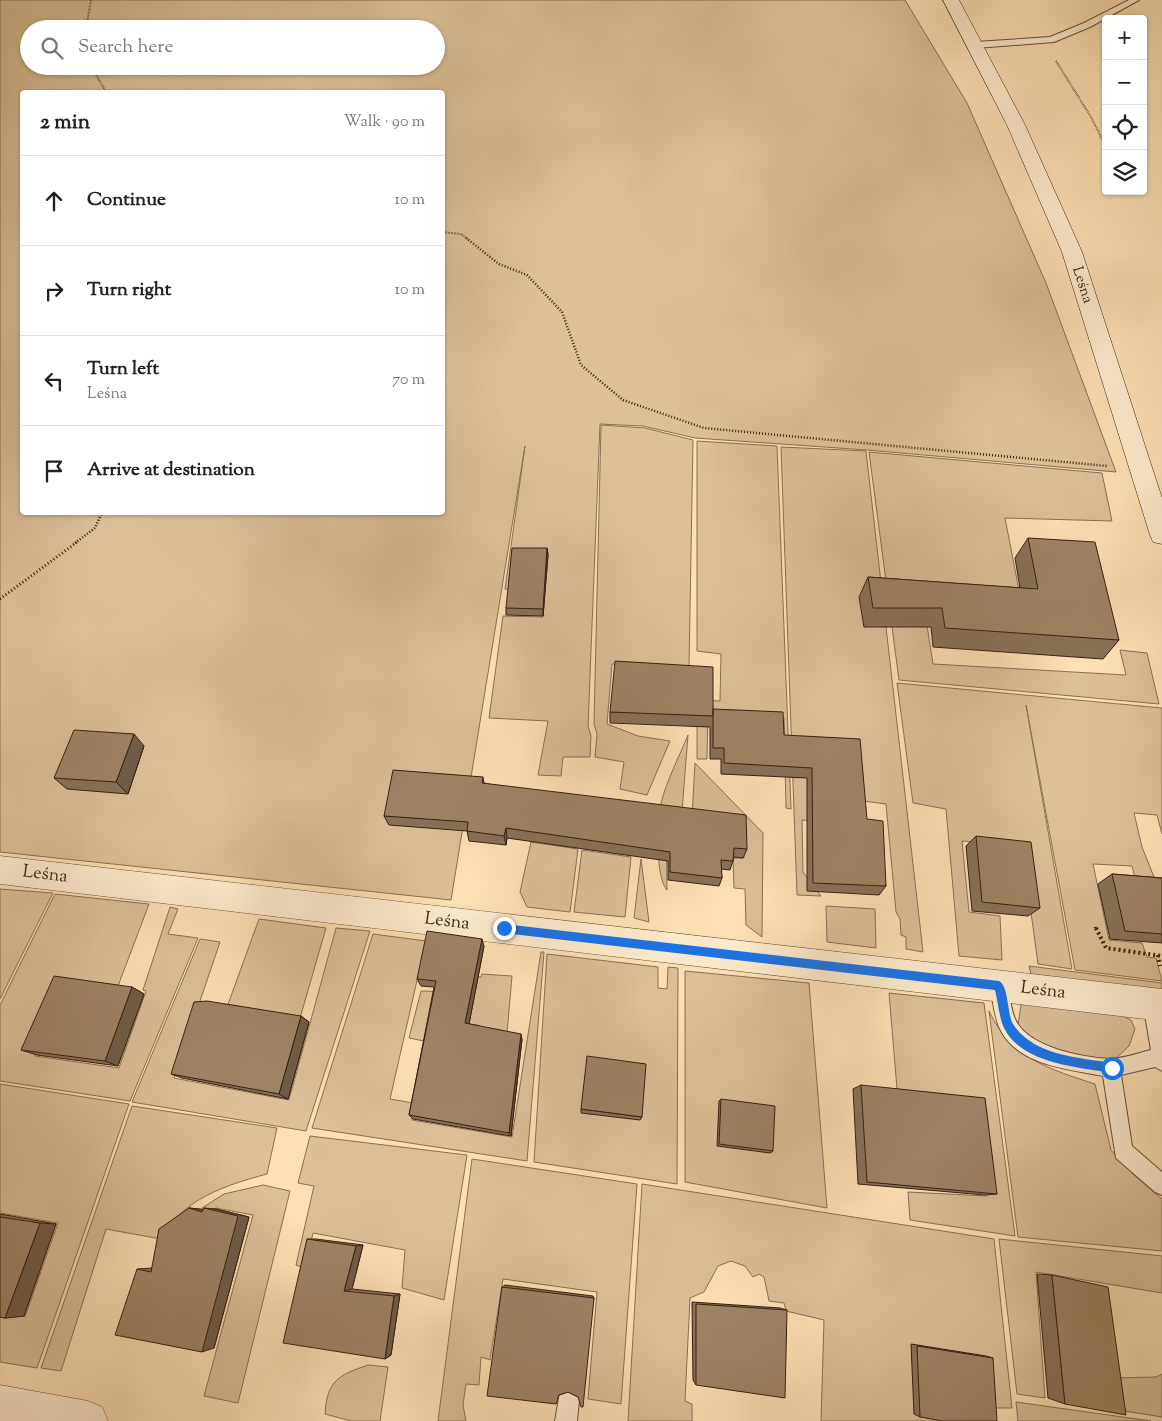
<!DOCTYPE html>
<meta charset="utf-8">
<style>
:root{--surface:#fff;--page:#f2f2f2;--text:#202124;--muted:#757577;--line:#e0e0e0}
body{margin:0;font-family:"Sorts Mill Goudy",serif;background:var(--page);color:var(--text)}
.controls{position:absolute;right:15px;top:15px;display:grid;overflow:hidden;border-radius:5px;box-shadow:0 1px 4px #0004}
.controls button{width:45px;height:45px;display:grid;place-items:center;padding:0;border:0;border-bottom:1px solid var(--line);background:var(--surface);color:var(--text);font:25px sans-serif}
.stop{position:absolute;width:15px;height:15px;margin:-11px;border:4px solid #1a73e8;border-radius:50%;background:#fff}
.stop.end{background:#1a73e8;border-color:#fff;box-shadow:0 1px 5px #0008}
.list{margin:0;padding:0;list-style:none}
h2{display:flex;justify-content:space-between;align-items:center;height:65px;margin:0;padding:0 20px;font-size:21px}
h2 small{font-size:16px;font-weight:400;color:var(--muted)}
.list li{display:grid;grid-template-columns:32px 1fr auto;gap:15px;align-items:center;box-sizing:border-box;height:90px;padding:0 20px;border-top:1px solid var(--line)}
.list b{display:block;font-size:19px;white-space:nowrap}
.list p{margin:0;font-size:16px;white-space:nowrap;color:var(--muted)}
.list em{font-size:16px;font-style:normal;color:var(--muted)}
.icon{flex:none;width:28px;height:28px;fill:none;stroke:currentColor;stroke-width:2;stroke-linecap:round;stroke-linejoin:round}
.map{position:relative;flex:none;width:1162px;height:1421px;overflow:hidden}
.search{position:absolute;background:var(--surface);box-shadow:0 1px 4px #0004;left:20px;top:20px;width:425px;height:55px;display:flex;align-items:center;gap:12px;box-sizing:border-box;padding:0 18px;border-radius:28px;color:var(--muted);font-size:19px}
.panel{position:absolute;background:var(--surface);box-shadow:0 1px 4px #0004;left:20px;top:90px;width:425px;height:425px;border-radius:5px}
.map>svg:first-child{display:block}
.green{fill:#dbc098;stroke:#887054;fill-rule:evenodd}
.lines{fill:none;stroke-linecap:round;stroke-linejoin:round}
.lane-casing{stroke:#675039;stroke-width:2}
.street-casing{stroke:#675039;stroke-width:1}
.secondary-casing{stroke:#351f10;stroke-width:1}
.path-far3{stroke:#351f10;stroke-width:2;stroke-dasharray:0.5 1;stroke-linecap:butt}
.path-far2{stroke:#351f10;stroke-width:2.5;stroke-dasharray:1 2;stroke-linecap:butt}
.path-far1{stroke:#351f10;stroke-width:3;stroke-dasharray:1 2.5;stroke-linecap:butt}
.path{stroke:#351f10;stroke-width:4;stroke-dasharray:2 3;stroke-linecap:butt}
.lane{fill:#feecce;fill-rule:evenodd}
.street{fill:#feecce;fill-rule:evenodd}
.secondary{fill:#feecce;fill-rule:evenodd}
.wall{fill:#877257;stroke:#351f10}
.shaded-wall{fill:#6e5c47;stroke:#351f10}
.building{fill:#9d8465;stroke:#351f10}
.route{fill:#1a73e8}
.labels{text-anchor:middle;dominant-baseline:central;stroke-width:4.5;stroke-linejoin:round;paint-order:stroke}
.far-street-label{font-size:15px;fill:#351f10;stroke:#feecce}
.street-label{font-size:18px;fill:#351f10;stroke:#feecce}
</style>
<div class="map">
<svg width="1162" height="1421" viewBox="0 0 1162 1421">
<rect width="100%" height="100%" fill="#fde1b4"/>
<filter id="stains"><feTurbulence type="fractalNoise" baseFrequency=".004" numOctaves="4"/><feColorMatrix values="0 0 0 0 .2 0 0 0 0 .09 0 0 0 0 .02 0 0 0 .5 -.17"/></filter>
<radialGradient id="worn" r=".72"><stop offset=".6" stop-color="#630" stop-opacity="0"/><stop offset="1" stop-color="#630" stop-opacity=".3"/></radialGradient>
<path class="green" d="M0 0H905L967 103 1046 283 1116 472 867 450 695 438 643 426 600 424 588 726 591 736 590 757H563L561 776 538 775 548 721 489 718 503 616 543 617 544 604 519 590 505 589 525 446 451 900 0 852ZM29 29H436V66H29ZM22 92H442V512H22Z
M601 425 645 428 693 440 689 666 612 664 607 724 638 736 670 741 647 795 620 789 624 762 595 757 597 734 594 724Z
M697 441 777 446 791 809 786 808 784 718 708 711 707 759H697V700L720 701 721 654 697 651Z
M781 447 866 451 923 952 906 949V937L901 935 900 919 896 912 886 804 863 801 818 821 802 820 803 872 821 896 797 895Z
M869 452 1102 473 1112 521 1005 518 1022 606 923 600 933 664 1126 675 1120 650 1147 653 1159 704 899 680Z
M897 683 1162 708V834L1157 815 1134 813 1142 847 1158 887 1137 886 1132 866 1093 864 1109 940 1142 943 1147 957 1156 958 1162 981 1075 970 1026 705 1072 969 1038 964 1022 846 962 841 969 912 1000 916 1002 960 959 956 946 809 913 803Z
M688 735 681 824 666 823 667 890C655 877 657 820 661 803 667 780 679 757 688 735Z
M695 763 763 833 762 937 746 925 745 889 734 888 733 858H744V830L692 817Z
M531 842 578 849 570 912 527 907 520 892Z
M582 850 631 857 625 917 574 912Z
M641 859 649 922 634 918Z
M0 889 53 893 0 999Z
M55 894 149 904 118 986 67 981 35 1056 119 1068 146 991 143 990 170 907 178 909 168 934 198 938 130 1101 0 1081V1005Z
M826 906 875 909 876 948 827 942Z
M259 919 326 928 300 1018 227 1007Z
M336 928 370 931 306 1131 132 1102 200 939 220 942 174 1078 289 1100Z
M373 934 426 941 390 1099 413 1103 412 1120 512 1137 541 952H544L527 1161 312 1128Z
M547 954 658 967V988L667 989 668 967 678 968 677 1184 534 1162Z
M1029 966 1162 983V991L1031 974Z
M685 971 809 983 827 1208 685 1182Z
M482 974 512 976 507 1033 476 1044 478 1025 430 1020 424 1041 409 1038 421 991 456 992 461 976 481 977Z
M889 993 984 1003 1015 1236 910 1220 908 1192 987 1196 977 1099 897 1089Z
M1032 1001 1123 1016 1131 1020 1135 1029 1129 1046 1114 1060C1075 1054 1047 1056 1018 1025L1021 1005Z
M989 1011C1011 1058 1049 1069 1095 1084L1111 1150 1134 1175 1162 1199V1251L1018 1237Z
M0 1084 129 1104 37 1368 0 1362V1312L25 1317 58 1223 0 1213Z
M132 1106 277 1128 267 1174C226 1185 182 1199 161 1239L106 1229 61 1371 41 1368Z
M310 1136 467 1155 444 1300 402 1288 405 1250 313 1233 305 1268 296 1265 314 1186 298 1183Z
M472 1159 637 1184 621 1404 588 1399 597 1292 503 1279 490 1360 481 1357 479 1385 466 1384 463 1405 466 1421H438Z
M642 1184 994 1239 1012 1408H981V1421H821L824 1320 786 1311 784 1303 769 1301 764 1277 759 1274 753 1277 745 1266 731 1261 718 1266 704 1292 690 1298 685 1401 692 1404V1421H628Z
M263 1185 290 1191 238 1403 204 1396 253 1215 216 1208 213 1210 202 1208 224 1194Z
M999 1239 1162 1256V1293L1036 1272 1045 1398 1017 1394Z
M368 1365 388 1367 380 1421H351L325 1414C327 1380 339 1375 368 1365Z
M1162 1374V1417L1112 1409 1109 1378 1156 1377Z
M1016 1402 1151 1421H1018Z"/>
<g class="lines">
<defs>
<path id="lane" d="M1129 0H1139L1090 27 1054 42 976 48 972 45 976 42 1050 37 1084 23Z
M999 977 1005 980C1010 992 1010 1009 1016 1021 1030 1048 1082 1057 1109 1059 1122 1059 1138 1053 1151 1050L1143 1003 1146 997 1152 994 1158 997 1162 1009V1071L1155 1067 1121 1075 1132 1146 1162 1172V1195L1155 1192 1116 1158 1103 1076C1068 1069 1020 1066 1001 1031 994 1018 993 1000 990 986L993 980Z
M568 1389 576 1392 579 1400 577 1421H555L560 1392Z"/>
<path id="street" d="M0 856 1162 989V1021L0 884Z
M0 1385 88 1401 102 1407 108 1421H0Z"/>
<path id="secondary" d="M943 0H959L1025 125 1082 252 1162 498V544L1153 542 1150 535 1062 252 1007 125Z"/>
</defs>
<use href="#lane" class="lane-casing"/>
<use href="#street" class="street-casing"/>
<use href="#secondary" class="secondary-casing"/>
<path class="path-far3" d="M86 29 91 0
M1056 61 1091 117 1106 147
M91 66 106 92
M442 232 461 234 468 239"/>
<path class="path-far2" d="M466 238 499 264 527 275 562 312 581 365 623 400 704 428 1107 466
M75 543 95 528 102 512"/>
<path class="path-far1" d="M0 599 77 542
M1095 927 1096 930"/>
<path class="path" d="M1096 928 1106 948 1162 956
M1158 955 1160 966"/>
<use href="#lane" class="lane"/>
<use href="#street" class="street"/>
<use href="#secondary" class="secondary"/>
</g>
<path class="wall" d="M1028 538 1119 640 1103 659 933 647 931 627H864L859 597 868 577 1020 588 1015 558Z
M547 548 548 555 543 616 506 615V608Z
M713 709 784 735 867 819 886 886 879 895 807 891V778L721 774V759H710V727L610 723V712Z
M144 746 128 794 67 789 54 778Z
M483 777 484 783 747 849 743 858 734 857 733 861 730 870 721 869 722 878 719 886 668 880V861L507 838 506 845 469 841 467 831 389 825 384 816Z
M976 836 1040 908 1028 916 972 911 966 846Z
M1112 874 1162 878V943L1110 939 1098 884Z
M484 946 469 1024 522 1039 511 1136 413 1119 409 1115 434 987 421 986 417 979Z
M132 987 144 994 118 1066 37 1055 21 1050Z
M301 1016 309 1022 288 1099 182 1078 171 1074Z
M861 1085 997 1194 985 1195 858 1184 853 1089Z
M721 1099 773 1151 770 1153 717 1146 719 1101Z
M581 1109 642 1117 640 1120 581 1113Z
M189 1208 203 1210 216 1209 249 1217 214 1348 137 1269 152 1268Z
M0 1214 56 1224 24 1316 5 1318 0 1317Z
M307 1239H316L363 1245 352 1289 400 1294 391 1355 385 1359Z
M1037 1274 1052 1275 1065 1404 1048 1398Z
M505 1285 593 1296 594 1298 578 1397 568 1392 559 1395 502 1287Z
M692 1302 780 1308 787 1310 696 1385 693 1380Z
M911 1344 986 1356 993 1358 920 1417 914 1414Z"/>
<path class="shaded-wall" d="M547 548 548 555 543 616V609Z
M134 734 144 746 128 794 116 782Z
M506 828 507 838 506 845 504 836Z
M482 939 484 946 468 1029 465 1023Z
M132 987 144 994 118 1066 105 1061Z
M301 1016 309 1022 288 1099 279 1094Z
M521 1034 522 1039 511 1136 509 1133Z
M189 1208 201 1209 214 1213 202 1212Z
M204 1208 216 1209 249 1217 214 1348 202 1352Z
M40 1223 56 1224 24 1316 5 1318Z
M363 1245 352 1289 344 1291 356 1246Z
M400 1294 391 1355 385 1359 394 1296Z"/>
<path class="building" d="M1028 538 1095 542 1119 640 945 628 942 608H873L868 577 1038 589Z
M512 548H547L543 609 506 608Z
M615 661 713 667V716L610 712Z
M713 709 783 712 784 735 860 739 867 819 883 821 886 886 813 883 812 768 724 763V748H713Z
M74 730 134 734 116 782 54 778Z
M393 770 483 777 482 783 746 815 747 849 734 848 733 861 721 860 722 878 670 872V852L506 828 504 836 467 831 468 822 384 816Z
M976 836 1031 842 1040 908 982 902Z
M1112 874 1162 878V934L1125 931Z
M427 931 482 939 465 1023 521 1034 509 1133 409 1115 436 981 417 979Z
M54 976 132 987 105 1061 21 1050Z
M207 1001 301 1016 279 1094 171 1074 194 1002Z
M587 1056 646 1064 642 1117 581 1109Z
M861 1085 985 1098 997 1194 867 1182Z
M721 1099 775 1106 773 1151 719 1144Z
M189 1208 202 1212 204 1208 238 1216 202 1352 115 1335 137 1269 151 1272 159 1229Z
M0 1217 40 1223 5 1318 0 1317Z
M307 1239 356 1246 344 1291 394 1296 385 1359 283 1343Z
M1052 1275 1108 1287 1126 1415 1065 1404Z
M502 1287 594 1298 583 1407H581L578 1397 568 1392 559 1395 556 1404 487 1396Z
M696 1304 787 1310 785 1398 696 1385Z
M917 1346 993 1358 997 1421H943L920 1417Z"/>
<path class="route" d="M504 924 999 981C1009 986 1007 1014 1013 1024 1034 1056 1078 1057 1112 1063L1116 1068 1112 1073C1077 1067 1022 1064 1004 1028 999 1017 998 1002 995 990L504 933 499 928Z"/>
<g class="labels">
<g class="far-street-label">
<text transform="translate(1082 285) rotate(72)">Leśna</text>
</g>
<g class="street-label">
<text transform="translate(45 875) rotate(7)">Leśna</text>
<text transform="translate(447 922) rotate(7)">Leśna</text>
<text transform="translate(1043 991) rotate(7)">Leśna</text>
</g>
</g>
<rect width="100%" height="100%" filter="url(#stains)"/>
<rect width="100%" height="100%" fill="url(#worn)"/>
</svg>
<div class="controls">
<button>+</button>
<button>−</button>
<button><svg class="icon" aria-label="locate" viewBox="0 0 24 24"><circle cx="12" cy="12" r="6"/><path d="M12 2v4M12 18v4M2 12h4M18 12h4"/></svg></button>
<button><svg class="icon" aria-label="layers" viewBox="0 0 24 24"><path d="M12 4l9 5-9 5-9-5zM3 14l9 5 9-5"/></svg></button>
</div>
<div class="stop" style="left:1112px;top:1068px"></div>
<div class="stop end" style="left:504px;top:928px"></div>
<div class="search"><svg class="icon" aria-label="search" viewBox="0 0 24 24"><circle cx="10" cy="10" r="6"/><path d="M15 15l6 6"/></svg>Search here</div>
<section class="panel">
<h2>2 min<small>Walk · 90 m</small></h2>
<ul class="list">
<li><svg class="icon" aria-label="ahead" viewBox="0 0 24 24"><path d="M12 20V5M6 11l6-6 6 6"/></svg><div><b>Continue</b></div><em>10 m</em></li>
<li><svg class="icon" aria-label="right" viewBox="0 0 24 24"><path d="M7 20v-9h11M14 6l5 5-5 5"/></svg><div><b>Turn right</b></div><em>10 m</em></li>
<li><svg class="icon" aria-label="left" viewBox="0 0 24 24"><path d="M17 20v-9H6M10 6l-5 5 5 5"/></svg><div><b>Turn left</b><p>Leśna</p></div><em>70 m</em></li>
<li><svg class="icon" aria-label="arrive" viewBox="0 0 24 24"><path d="M6 21V4h12l-3 4 3 4H6"/></svg><div><b>Arrive at destination</b></div></li>
</ul>
</section>
</div>
